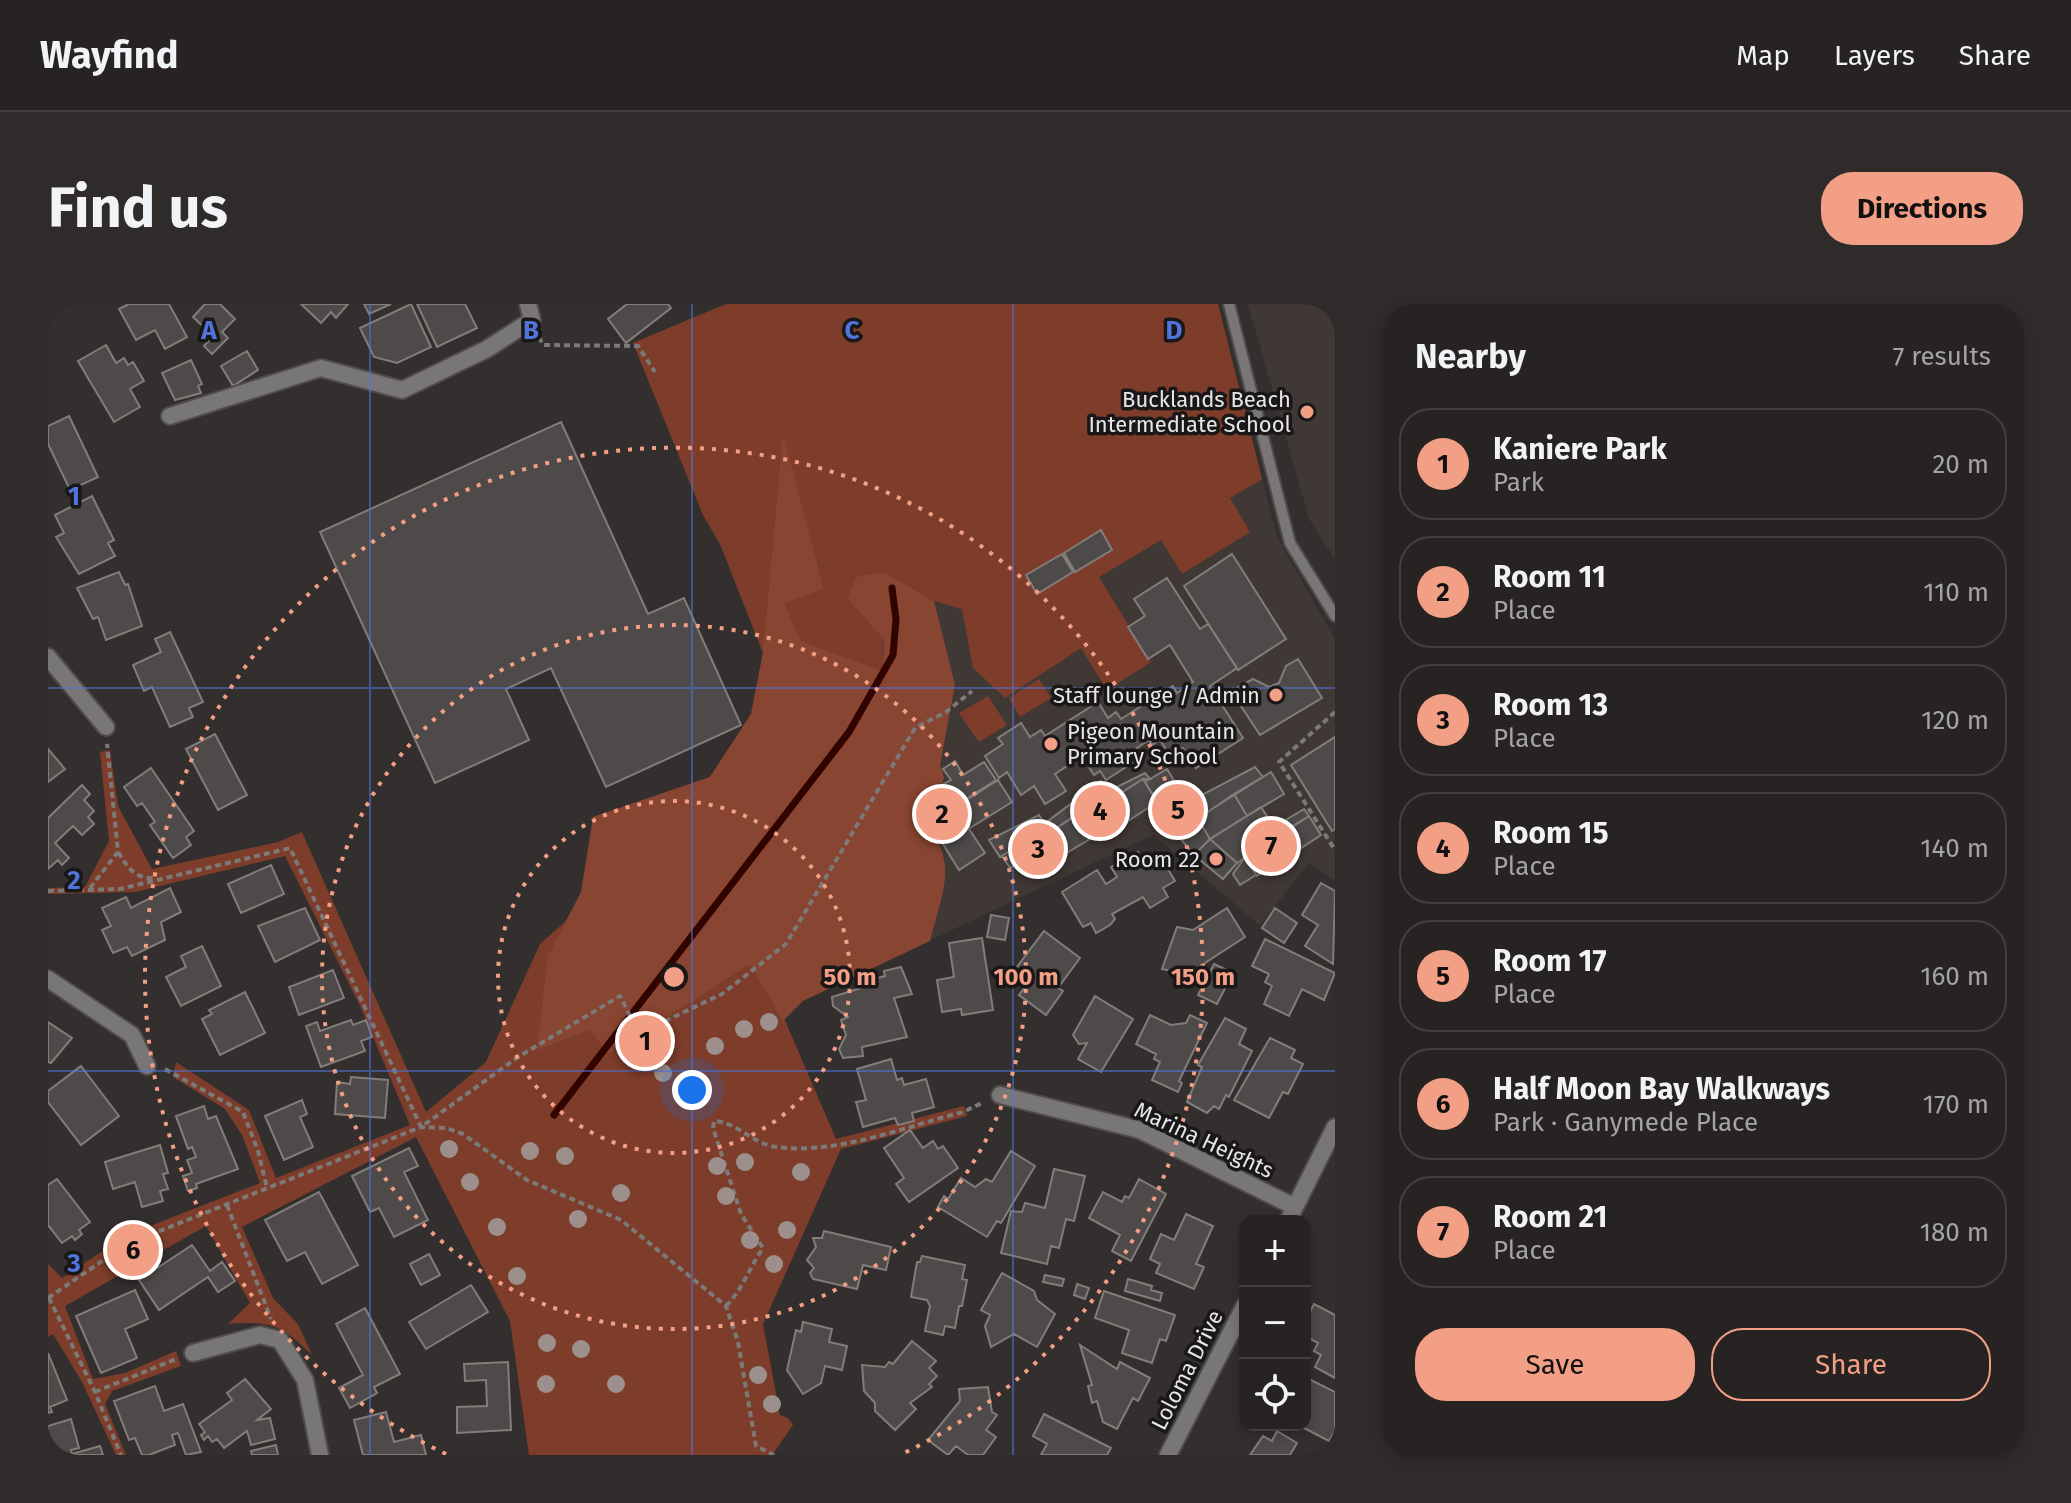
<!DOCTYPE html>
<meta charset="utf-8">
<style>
:root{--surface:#262322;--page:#2e2b2a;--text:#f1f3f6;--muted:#a4a4a5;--line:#424040;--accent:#f39f85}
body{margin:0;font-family:"Fira Sans",sans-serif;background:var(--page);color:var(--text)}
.controls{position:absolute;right:24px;bottom:24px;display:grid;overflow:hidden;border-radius:16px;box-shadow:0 4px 12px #0003}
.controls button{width:72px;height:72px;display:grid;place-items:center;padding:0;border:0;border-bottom:2px solid var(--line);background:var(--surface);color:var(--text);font:40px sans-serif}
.you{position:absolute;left:644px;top:786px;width:28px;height:28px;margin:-20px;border:6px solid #fff;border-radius:50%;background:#1a73e8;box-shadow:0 0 0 12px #1a73e833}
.badge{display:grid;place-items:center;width:52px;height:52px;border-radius:50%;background:var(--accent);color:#111;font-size:26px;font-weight:700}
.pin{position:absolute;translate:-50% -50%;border:4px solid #fff;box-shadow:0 2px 8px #0006}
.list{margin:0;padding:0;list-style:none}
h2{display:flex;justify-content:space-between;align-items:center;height:104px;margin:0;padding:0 32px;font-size:34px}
h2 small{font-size:26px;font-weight:400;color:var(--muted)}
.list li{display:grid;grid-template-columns:52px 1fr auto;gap:24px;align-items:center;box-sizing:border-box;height:112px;margin:0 16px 16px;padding:0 16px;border:2px solid var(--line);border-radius:32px}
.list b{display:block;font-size:30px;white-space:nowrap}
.list p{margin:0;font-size:26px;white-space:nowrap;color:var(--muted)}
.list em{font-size:26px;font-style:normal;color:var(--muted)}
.actions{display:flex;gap:16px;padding:24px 32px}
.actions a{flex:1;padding:18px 0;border:2px solid var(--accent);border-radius:32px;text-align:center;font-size:28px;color:var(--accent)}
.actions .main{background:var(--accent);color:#111}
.icon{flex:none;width:44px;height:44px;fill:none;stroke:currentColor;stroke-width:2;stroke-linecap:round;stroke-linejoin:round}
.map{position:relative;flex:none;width:1287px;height:1151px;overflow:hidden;border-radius:32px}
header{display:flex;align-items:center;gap:48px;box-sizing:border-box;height:112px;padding:0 40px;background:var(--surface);border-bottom:2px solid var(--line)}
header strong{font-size:38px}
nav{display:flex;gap:44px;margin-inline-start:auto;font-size:28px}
.intro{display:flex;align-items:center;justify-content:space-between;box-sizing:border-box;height:192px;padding:0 48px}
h1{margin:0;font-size:56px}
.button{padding:20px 36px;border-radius:32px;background:var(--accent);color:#111;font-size:28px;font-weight:700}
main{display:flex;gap:48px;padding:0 48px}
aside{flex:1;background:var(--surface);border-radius:32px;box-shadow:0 4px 12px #0003}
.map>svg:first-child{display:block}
.built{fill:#403835}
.green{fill:#7d3d2a}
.forest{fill:#884531}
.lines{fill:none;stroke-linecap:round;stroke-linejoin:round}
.stream{stroke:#320400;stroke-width:7}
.building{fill:#4d4a49;stroke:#807d7b;stroke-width:2}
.lane-casing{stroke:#4f4c4b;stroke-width:14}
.street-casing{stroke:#4f4c4b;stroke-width:20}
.path{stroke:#7c7a79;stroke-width:4;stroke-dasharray:6 4;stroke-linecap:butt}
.lane{stroke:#787676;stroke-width:10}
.street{stroke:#787676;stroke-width:16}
.tree{fill:#9d908c}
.grid{fill:none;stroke:#5074db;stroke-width:2;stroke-opacity:0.55}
.ring{fill:none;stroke:#f39f85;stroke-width:4;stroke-dasharray:4 8}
.poi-dot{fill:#f39f85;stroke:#191717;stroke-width:3}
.labels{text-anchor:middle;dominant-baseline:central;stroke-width:7;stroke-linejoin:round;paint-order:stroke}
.poi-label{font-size:22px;fill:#e7e5e5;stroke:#191717;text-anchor:end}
.street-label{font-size:22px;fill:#e7e5e5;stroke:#191717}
.grid-label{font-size:26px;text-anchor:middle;font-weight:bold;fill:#5074db;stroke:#191717;stroke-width:7;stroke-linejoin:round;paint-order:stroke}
.centre{fill:#f39f85;stroke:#191717;stroke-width:4}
.ring-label{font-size:24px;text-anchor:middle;font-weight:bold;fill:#f39f85;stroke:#191717;stroke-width:7;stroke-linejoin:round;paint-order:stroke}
</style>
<header>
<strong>Wayfind</strong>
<nav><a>Map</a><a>Layers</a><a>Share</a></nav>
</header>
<div class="intro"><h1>Find us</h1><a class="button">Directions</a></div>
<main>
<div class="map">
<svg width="1287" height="1151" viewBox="0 0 1287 1151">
<rect width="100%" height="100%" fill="#322f2e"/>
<path class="built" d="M678 0H1170L1229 233 1287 335V577L1261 559 1212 621 1105 531 733 707 715 349 672 240 655 211 585 39Z
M1200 0H1287V255L1261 215Z"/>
<path class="green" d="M678 0H1170L1214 175 1182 194 1202 228 1134 270 1113 236 1051 273 1103 358 1059 386 1033 344 957 394 925 364 914 305 886 297 836 268 835 367 753 337 737 300 776 283 735 134 733 707 788 835 916 802 919 812 793 845 715 1020 732 1111 740 1114 745 1121 724 1151H481L462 1017 368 833 194 923 225 994 250 1020 264 1051C233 1020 223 1017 180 1020L202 999 158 922 17 1002 45 1075 77 1069 128 1047 133 1062 64 1087 57 1100 78 1151H68L34 1078 5 1030 0 1033V960L14 974 79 931 212 879 194 831 177 805 125 773 128 758 201 806 228 874 362 821 313 704 237 552 87 588 0 590V584L37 583 61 537 52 448 62 446 70 502 104 565 230 538 254 528 378 808 438 758 492 640 548 590 545 513 662 473 703 410 715 349 672 240 655 211 585 39Z
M991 375 1003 394 972 413 961 394Z
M940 392 959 421 931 438 911 409Z"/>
<path class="forest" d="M735 131 776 284 737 300 753 337 835 367 836 335 800 295 808 273 836 268 886 297 907 381 892 461 896 473 894 481 867 495C907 562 902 563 882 637L755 697 735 717 702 660 560 750 542 726 489 746 500 652 533 588 545 513 662 473 703 410 715 349Z"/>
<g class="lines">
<path class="stream" d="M506 811 801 428 845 351 848 315 844 284"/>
</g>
<path class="building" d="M81 0H121L139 33 117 45 107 26 88 36 71 5Z
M157 0H172L187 15 174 28 180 34 164 50 156 42 165 32 145 13Z
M253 0H300L288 14 283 8 273 19Z
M316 0H343L321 10Z
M363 0 383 43 349 59 326 53 312 24Z
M369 0H417L429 24 389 43Z
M579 0H620L623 4 578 39 560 15Z
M58 41 68 59 76 54 80 61 85 58 96 77 82 85 92 103 66 118 30 57Z
M199 47 210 66 185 82 173 62Z
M143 56 154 80 150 82 153 89 127 96 114 69Z
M21 112 50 173 22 186 0 140V122Z
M513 118 600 310 636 294 693 421 558 483 503 364 458 385 481 436 387 479 272 228Z
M44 192 66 236 60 239 67 252 31 270 8 233 16 229 7 211Z
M1053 226 1064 246 1027 268 1016 249Z
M1014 250 1025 268 989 290 978 271Z
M1184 250 1238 335 1190 366 1136 282Z
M71 268 77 281 80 280 94 322 58 336 50 313 45 315 29 284Z
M1119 274 1152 325 1160 320 1189 364 1162 382 1195 434 1148 464 1135 444 1122 452 1112 436 1104 441 1101 436 1083 448 1089 456 1058 476 1052 467 1046 471 1034 452 1007 470 1018 487 997 500 986 482 973 491 959 468 951 474 937 452 955 440 950 434 973 419 982 433 993 426 997 432 1050 398 1060 414 1068 408 1073 415 1125 382 1129 389 1145 378 1122 341 1100 355 1080 323 1097 312 1086 295Z
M122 328 155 398 141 404 145 413 122 423 104 383 96 387 85 361 113 348 107 335Z
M1250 355 1274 394 1212 431 1183 387 1205 375 1221 383 1231 379 1238 362Z
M167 430 199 491 170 506 138 445Z
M1287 433V525L1284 527 1243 461Z
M0 445 17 465 0 478Z
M907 457 915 471 936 458 948 476 905 503 892 482 903 476 895 465Z
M1207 463 1215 473 1156 510 1146 495Z
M103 464 146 527 138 533 143 541 125 554 102 521 107 518 94 499 89 502 76 483Z
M1119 465 1128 480 1106 492 1097 478Z
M1223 468 1236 490 1199 512 1186 490Z
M1097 469 1102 475H1095L1065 494 1061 487Z
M1095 475 1109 498 1080 517 1065 494Z
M950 476 964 498 922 524 908 503Z
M1053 477 1060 487 1006 526 1000 517Z
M1129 479 1150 515 1127 528 1106 492Z
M34 481 42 490 36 496 46 507 40 513 46 520 34 531 25 522 7 539 21 554 14 561 10 556 0 565V514Z
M892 482 915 516 890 532 869 497Z
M1060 487 1073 510 1045 527 1031 505Z
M1186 490 1199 512 1162 535 1150 515Z
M1213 503 1226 523 1256 505 1261 512 1189 559 1162 535Z
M1033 509 1047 532 1017 550 1003 527Z
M991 511 999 523 952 553 941 536Z
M1261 512 1273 531 1241 552 1228 532Z
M1150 515 1162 535 1146 551 1127 528Z
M915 516 937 549 911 566 890 532Z
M998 524 1011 547 983 564 969 542Z
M1228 532 1241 552 1209 572 1196 552Z
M1162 535 1189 559 1175 575 1146 551Z
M969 542 977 555 962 564 954 552Z
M1090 548 1095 558 1101 555 1105 561 1114 555 1127 577 1115 584 1120 593 1102 604 1095 593 1064 610 1067 615 1062 621 1048 629 1043 619 1035 623 1014 588 1049 566 1058 580 1069 573 1063 563Z
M1197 553 1208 571 1192 581 1185 570Z
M223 561 236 590 193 609 180 580Z
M1273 579 1287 587 1285 660 1257 642 1270 621 1254 611Z
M122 584 133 608 113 618 117 636 84 652 79 643 65 649 54 626 63 622 54 604 78 593 83 604Z
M257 604 272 636 227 658 210 622Z
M1179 604 1197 633 1140 670 1114 665 1129 623 1145 626Z
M1227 604 1249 619 1236 639 1214 624Z
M943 611 961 614 957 636 939 633Z
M996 627 1032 654 1010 684 1015 687 998 711 971 691 977 683 962 672Z
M934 634 945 706 914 711 913 705 894 708 889 676 906 673 901 639Z
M1217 635 1287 669 1276 696 1254 685 1241 712 1216 700 1224 682 1217 678 1221 670 1204 662Z
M154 642 173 682 133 702 118 673 138 663 133 652Z
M1166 660 1185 669 1169 700 1150 691Z
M853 663 864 690 846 694 859 733 814 743 815 752 795 754 791 745 798 731 793 716 800 713 785 702 784 693 823 681 822 676 837 672 836 667Z
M285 666 296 694 251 711 241 683Z
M197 688 217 729 172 751 154 715 164 710 161 706Z
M1047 692 1085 715 1053 768 1030 755 1039 739 1031 740 1025 731Z
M1102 711 1123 721 1138 719 1142 711 1159 719 1131 777 1134 779 1130 788 1104 776 1112 758 1106 755 1108 750 1088 740Z
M1177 714 1198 725 1191 740 1204 747 1181 793 1178 791 1171 805 1166 802 1159 809 1139 798 1154 763 1150 761Z
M303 716 305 721 318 716 324 733 313 737 317 747 273 763 258 722 269 718 272 727Z
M0 718 24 734 3 759 0 758Z
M1222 734 1247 746 1243 754 1255 760 1240 790 1235 788 1221 814 1186 796Z
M843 755 849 776 854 774 856 781 878 775 886 803 864 809 866 817 850 821 847 814 815 823 808 798 818 796 809 765Z
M33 762 71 812 33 841 0 798V787Z
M303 773 340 776 337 814 287 810 289 778 302 780Z
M254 796 259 810 252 813 265 843 236 856 217 812Z
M156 802 160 815 168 812 190 865 148 880 149 884 140 887 135 872 144 869 139 856 148 853 144 843 140 845 128 812Z
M862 826 875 844 885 837 890 845 895 842 910 864 861 898 848 880 856 874 836 844Z
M112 841 120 869 115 870 120 885 112 887 115 897 94 903 87 878 65 885 57 858Z
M361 844 370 862 356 868 380 916 346 933 331 904 322 908 304 872Z
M963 847 987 862 953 919 949 917 939 933 890 903 896 892 900 895 913 874 927 883 938 875 944 878Z
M1006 865 1037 872 1026 917 1018 915 1011 944 1003 942 999 960 953 949 963 907 974 908 977 899 997 904Z
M9 875 42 918 31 926 34 930 27 936 24 932 14 939 0 921V881Z
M1091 875 1118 890 1083 957 1064 947 1072 931 1041 914 1055 888 1074 898 1077 892 1081 894Z
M271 888 310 961 274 980 257 948 239 957 217 916Z
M1138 910 1165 922 1148 960 1156 963 1146 985 1108 969 1112 960 1102 955 1113 930 1126 936Z
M776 927 843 943 838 966 815 961 809 985 765 975 762 969 766 964 759 956 768 943 765 934H774Z
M144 941 162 967 174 958 187 977 170 988 160 973 111 1006 91 976Z
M381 950 392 971 373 981 362 960Z
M874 952 917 961 914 975 919 976 914 1002H911L907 1024 897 1022 895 1031 877 1027 882 1002 879 996 863 993 869 958H872Z
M954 969 986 987 989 996 1007 1010 989 1043 966 1030 943 1043 937 1022 942 1011 933 1006Z
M997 971 1016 975 1014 982 995 978Z
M1080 975 1104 982 1103 986 1114 989 1112 997 1077 987Z
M1029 980 1041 984 1037 995 1026 991Z
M423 981 440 1008 378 1045 361 1018Z
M87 986 100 1015 77 1025 89 1054 53 1069 28 1012Z
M1056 987 1127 1011 1118 1037 1112 1035 1104 1059 1074 1049 1081 1026 1047 1014Z
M1266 1000 1287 1011V1074L1267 1063 1273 1051 1266 1047 1270 1039 1257 1032V1018Z
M317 1004 352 1070 326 1083 329 1089 302 1104 291 1084 315 1071 288 1020Z
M755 1018 784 1025 781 1038 799 1042 794 1066 777 1062 773 1079 755 1090 739 1066 748 1026 753 1028Z
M864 1037 888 1057 881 1064 889 1072 881 1080 884 1083 862 1099 868 1105 847 1126 827 1107V1099L816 1087 814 1061 837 1063 841 1058 845 1060Z
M1032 1041 1069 1065 1072 1058 1102 1074 1090 1097 1085 1094 1069 1125 1055 1118 1049 1097 1044 1099 1040 1082 1044 1081Z
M0 1049 19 1096 2 1103 4 1108 0 1109Z
M460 1058 463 1126 409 1129V1103L439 1102 438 1076 417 1077 416 1060Z
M1257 1073 1287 1088V1127L1281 1137 1250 1121H1257Z
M197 1075 223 1105 209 1116 222 1114 227 1135 203 1141 199 1127 176 1144 169 1135 164 1138 160 1132 156 1136 153 1131 157 1128 151 1120 184 1096 179 1089Z
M107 1082 116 1107 135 1100 153 1148 138 1151 130 1129 124 1131 127 1141 101 1151H94L87 1134 81 1136 66 1097Z
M940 1083 944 1108 949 1111 938 1126 948 1133 935 1151H920L908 1142 900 1151 880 1136 912 1097 911 1085Z
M338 1108 346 1138 373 1131 378 1151H315L306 1116Z
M996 1110 1063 1144 1059 1151H993L999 1140 985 1132Z
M23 1115 31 1144 23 1146 24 1150 52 1142 55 1151H0V1122Z
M1229 1127 1249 1139 1242 1151H1202L1215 1132 1224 1137Z
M228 1141 230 1151H204L203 1147Z"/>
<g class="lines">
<defs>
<path id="lane" d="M1181 0 1242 239 1287 312"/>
<path id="street" d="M122 112 273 64 354 86 439 45 484 16 480 0
M0 353 58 423
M0 675 84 731 99 762
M952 791 1092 826 1247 903
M1240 917 1287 823
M145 1049 212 1031 232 1036 257 1076 272 1151
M1120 1151 1197 1001"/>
</defs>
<use href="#lane" class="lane-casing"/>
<use href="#street" class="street-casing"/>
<path class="path" d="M491 33 495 41 590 42 607 68
M1287 408 1231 458 1287 546
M70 548C81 565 87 575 107 574
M42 584 70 548 59 440
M0 587 72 585 242 544 373 823 470 753 572 692 585 718 596 727 674 690 738 640 867 424 898 408 924 387
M117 765 195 808 210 847 219 884
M179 901 223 1015
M0 994 79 940 373 823 398 824 415 830 479 876 573 916 678 1002 690 1038 708 1142 726 1151
M1 994 47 1088 73 1151
M678 1002C695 985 701 964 715 944L693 910 665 824 666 817C687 817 705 840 728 843 789 851 856 823 915 808L934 799
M47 1088 128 1055"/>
<use href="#lane" class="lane"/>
<use href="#street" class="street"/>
</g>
<g class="tree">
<circle cx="721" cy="718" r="9"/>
<circle cx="696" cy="725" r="9"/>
<circle cx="667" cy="742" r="9"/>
<circle cx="615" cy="769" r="9"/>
<circle cx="401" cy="845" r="9"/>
<circle cx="482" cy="847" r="9"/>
<circle cx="517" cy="852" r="9"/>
<circle cx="697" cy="858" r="9"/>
<circle cx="669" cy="862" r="9"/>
<circle cx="753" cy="868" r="9"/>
<circle cx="422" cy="878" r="9"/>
<circle cx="573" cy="889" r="9"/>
<circle cx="678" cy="892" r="9"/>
<circle cx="530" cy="915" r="9"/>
<circle cx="449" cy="923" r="9"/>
<circle cx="739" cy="926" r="9"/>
<circle cx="702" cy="936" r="9"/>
<circle cx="726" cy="960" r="9"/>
<circle cx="469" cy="972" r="9"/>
<circle cx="499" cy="1039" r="9"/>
<circle cx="533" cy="1045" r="9"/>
<circle cx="710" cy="1071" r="9"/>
<circle cx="498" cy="1080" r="9"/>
<circle cx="568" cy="1080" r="9"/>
<circle cx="724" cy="1100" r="9"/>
</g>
<path class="grid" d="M322 0V1151M644 0V1151M965 0V1151M0 384H1287M0 767H1287"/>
<g class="ring">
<circle cx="626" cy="673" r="176"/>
<circle cx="626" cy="673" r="352"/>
<path d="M398 1150A529 529 0 1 1 854 1150"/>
</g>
<g class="poi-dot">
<circle cx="1259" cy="108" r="8"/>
<circle cx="1228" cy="391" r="8"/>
<circle cx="1003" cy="440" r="8"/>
<circle cx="1168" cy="555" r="8"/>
</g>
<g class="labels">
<g class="poi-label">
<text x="1243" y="95">Bucklands Beach<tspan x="1243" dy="25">Intermediate School</tspan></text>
<text x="1212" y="391">Staff lounge / Admin</text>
<text x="1019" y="427" text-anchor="start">Pigeon Mountain<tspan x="1019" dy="25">Primary School</tspan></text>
<text x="1152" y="555">Room 22</text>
</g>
<g class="street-label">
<text transform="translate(1156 836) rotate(25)">Marina Heights</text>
<text transform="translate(1139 1066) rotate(-63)">Loloma Drive</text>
</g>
</g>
<g class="grid-label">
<text x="161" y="35">A</text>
<text x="483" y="35">B</text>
<text x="804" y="35">C</text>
<text x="1126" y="35">D</text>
<text x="26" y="201">1</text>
<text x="26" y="585">2</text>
<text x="26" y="968">3</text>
</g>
<circle cx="626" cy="673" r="12" class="centre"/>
<g class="ring-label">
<text x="802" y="681">50 m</text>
<text x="978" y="681">100 m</text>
<text x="1155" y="681">150 m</text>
</g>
</svg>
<div class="controls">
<button>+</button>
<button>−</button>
<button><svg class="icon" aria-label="locate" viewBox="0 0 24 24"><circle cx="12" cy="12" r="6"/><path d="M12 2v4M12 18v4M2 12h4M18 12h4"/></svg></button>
</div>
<div class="you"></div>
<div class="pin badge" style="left:597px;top:737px">1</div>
<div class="pin badge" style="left:894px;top:510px">2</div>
<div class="pin badge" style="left:990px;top:545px">3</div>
<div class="pin badge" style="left:1052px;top:507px">4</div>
<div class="pin badge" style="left:1130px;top:506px">5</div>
<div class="pin badge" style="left:85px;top:946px">6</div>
<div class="pin badge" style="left:1223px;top:542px">7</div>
</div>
<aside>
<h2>Nearby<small>7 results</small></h2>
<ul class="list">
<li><span class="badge">1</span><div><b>Kaniere Park</b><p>Park</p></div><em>20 m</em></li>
<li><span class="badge">2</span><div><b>Room 11</b><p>Place</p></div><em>110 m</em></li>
<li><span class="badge">3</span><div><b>Room 13</b><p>Place</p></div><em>120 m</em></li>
<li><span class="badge">4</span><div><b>Room 15</b><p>Place</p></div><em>140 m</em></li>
<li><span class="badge">5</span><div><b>Room 17</b><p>Place</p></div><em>160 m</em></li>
<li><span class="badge">6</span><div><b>Half Moon Bay Walkways</b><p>Park · Ganymede Place</p></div><em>170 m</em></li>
<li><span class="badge">7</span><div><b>Room 21</b><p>Place</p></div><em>180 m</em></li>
</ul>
<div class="actions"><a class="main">Save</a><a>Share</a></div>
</aside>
</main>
